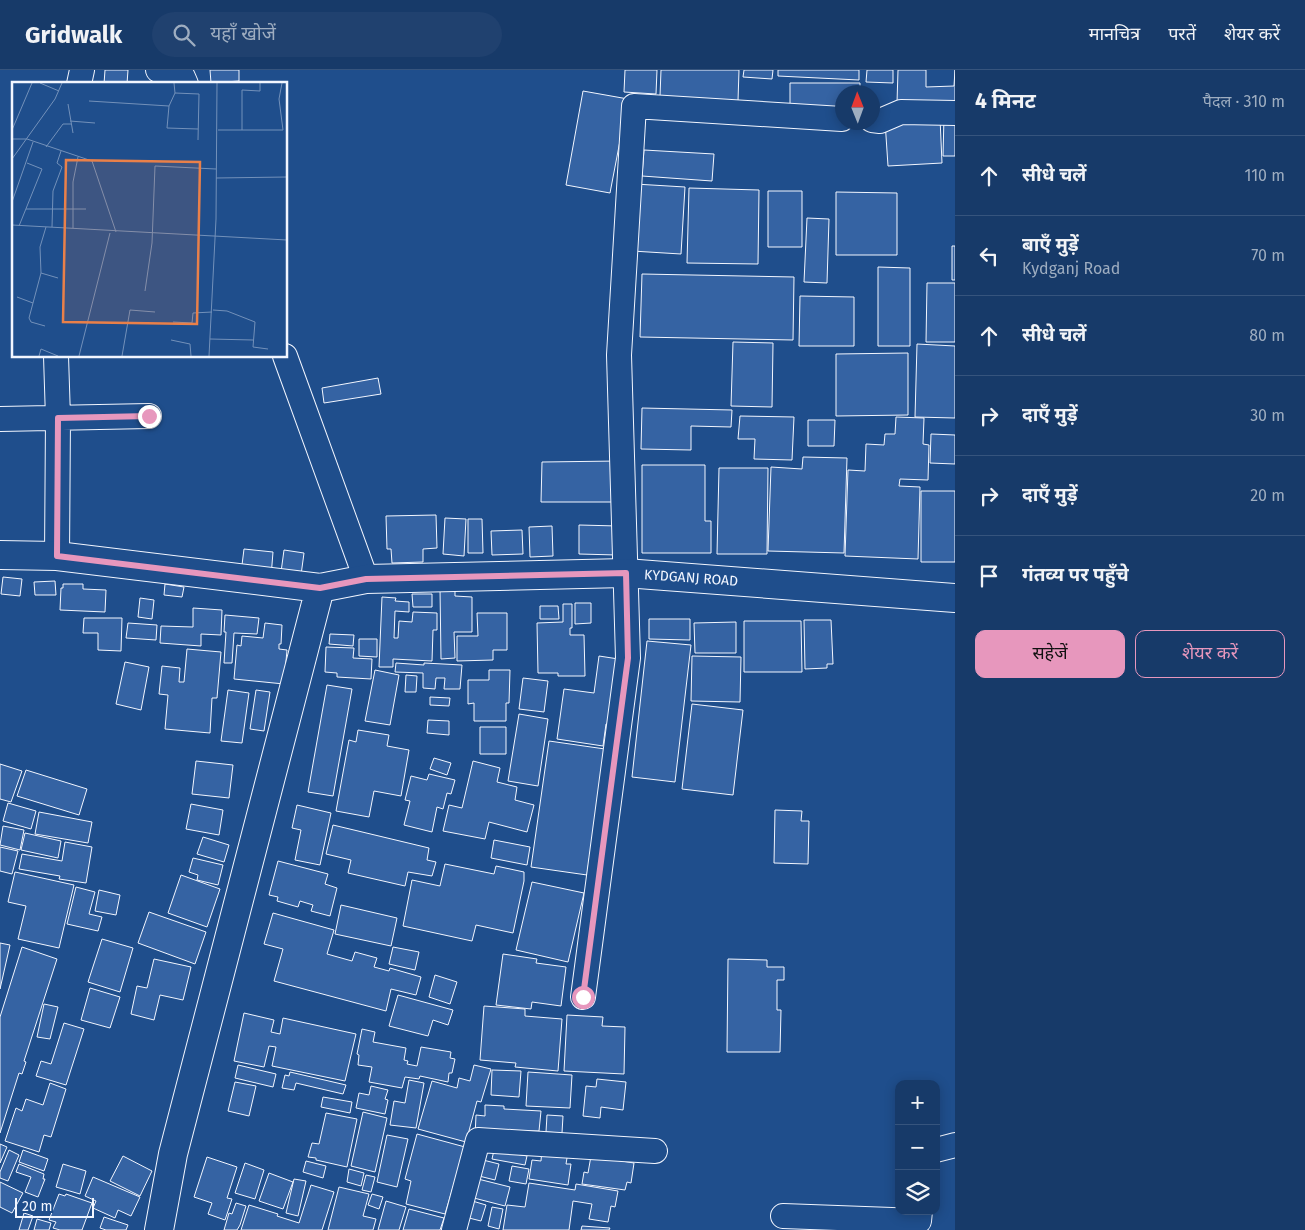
<!DOCTYPE html>
<html lang="hi">
<meta charset="utf-8">
<style>
:root{--surface:#173a69;--page:#20416f;--text:#f1f3f6;--muted:#9eadc0;--line:#36547d;--accent:#e797bd}
body{margin:0;font-family:"Fira Sans","Noto Sans Devanagari",sans-serif;background:var(--page);color:var(--text)}
.controls{position:absolute;right:15px;bottom:15px;display:grid;overflow:hidden;border-radius:10px;box-shadow:0 2px 12px #0003}
.controls button{width:45px;height:45px;display:grid;place-items:center;padding:0;border:0;border-bottom:1px solid var(--line);background:var(--surface);color:var(--text);font:25px sans-serif}
.compass{position:absolute;left:835px;top:15px;width:45px;height:45px;border-radius:50%;background:var(--surface);box-shadow:0 2px 12px #0003;rotate:359deg}
.scale{position:absolute;left:15px;bottom:12px;width:79px;box-sizing:border-box;padding-left:5px;border:2px solid #f2f6ff;border-top:0;font-size:14px;line-height:18px;white-space:nowrap;color:#f2f6ff;-webkit-text-stroke:4px #1f4e8c;paint-order:stroke}
.stop{position:absolute;width:15px;height:15px;margin:-11px;border:4px solid #e797bd;border-radius:50%;background:#fff}
.stop.end{background:#e797bd;border-color:#fff;box-shadow:0 1px 5px #0008}
.list{margin:0;padding:0;list-style:none}
h2{display:flex;justify-content:space-between;align-items:center;height:65px;margin:0;padding:0 20px;font-size:21px}
h2 small{font-size:16px;font-weight:400;color:var(--muted)}
.list li{display:grid;grid-template-columns:32px 1fr auto;gap:15px;align-items:center;box-sizing:border-box;height:80px;padding:0 20px;border-top:1px solid var(--line)}
.list b{display:block;font-size:19px;white-space:nowrap}
.list p{margin:0;font-size:16px;white-space:nowrap;color:var(--muted)}
.list em{font-size:16px;font-style:normal;color:var(--muted)}
.actions{display:flex;gap:10px;padding:15px 20px}
.actions a{flex:1;padding:11px 0;border:1px solid var(--accent);border-radius:10px;text-align:center;font-size:18px;color:var(--accent)}
.actions .main{background:var(--accent);color:#111}
.icon{flex:none;width:28px;height:28px;fill:none;stroke:currentColor;stroke-width:2;stroke-linecap:round;stroke-linejoin:round}
.map{position:relative;flex:none;width:955px;height:1160px;overflow:hidden}
header{display:flex;align-items:center;gap:30px;box-sizing:border-box;height:70px;padding:0 25px;background:var(--surface);border-bottom:1px solid var(--line)}
header strong{font-size:24px}
nav{display:flex;gap:28px;margin-inline-start:auto;font-size:18px}
.search{width:350px;height:45px;background:var(--page);display:flex;align-items:center;gap:12px;box-sizing:border-box;padding:0 18px;border-radius:28px;color:var(--muted);font-size:19px}
main{display:flex}
aside{flex:1;background:var(--surface)}
.map>svg:first-child{display:block}
.building{fill:#3563a3;stroke:#f2f6ff}
.lines{fill:none;stroke-linecap:round;stroke-linejoin:round}
.street-casing{stroke:#f2f6ff;stroke-width:26}
.secondary-casing{stroke:#f2f6ff;stroke-width:30}
.street{stroke:#1f4e8c;stroke-width:24}
.secondary{stroke:#1f4e8c;stroke-width:28}
.route{stroke:#e797bd;stroke-width:6}
.labels{text-anchor:middle;dominant-baseline:central;stroke-width:4;stroke-linejoin:round;paint-order:stroke}
.street-label{font-size:14px;fill:#f2f6ff;stroke:#1f4e8c}
.inset-road{fill:none;stroke:#7391ba;stroke-width:1}
.view{fill:#ea8049;fill-opacity:0.15;stroke:#ea8049;stroke-width:2.5}
.inset-edge{fill:none;stroke:#f2f6ff;stroke-width:2.5}
</style>
<header>
<strong>Gridwalk</strong>
<div class="search"><svg class="icon" aria-label="search" viewBox="0 0 24 24"><circle cx="10" cy="10" r="6"/><path d="M15 15l6 6"/></svg>यहाँ खोजें</div>
<nav><a>मानचित्र</a><a>परतें</a><a>शेयर करें</a></nav>
</header>
<main>
<div class="map">
<svg width="955" height="1160" viewBox="0 0 955 1160">
<rect width="100%" height="100%" fill="#1f4e8c"/>
<path class="building" d="M105 0H128L127 14H104Z
M210 0H239V11L211 13Z
M625 0H657L656 24 624 22Z
M661 0H739L738 31 660 26Z
M744 0H773L772 9 743 7Z
M778 0H859V10L778 6Z
M867 0H893V13L866 12Z
M898 0H926V17L954 16 955 0V34L897 33Z
M790 13H860V22H842V39H790Z
M583 21 628 29 610 123 566 115Z
M944 46H955V86H943Z
M940 48 942 93 888 96 885 51Z
M644 80 714 84 712 111 642 106Z
M635 114 685 117 681 184 632 181Z
M689 118 759 120 758 194 687 193Z
M768 121H802V177H768Z
M836 122 897 123V185H836Z
M807 148 829 149 827 213 804 212Z
M952 176H955V210H952Z
M878 197 910 198V276H878Z
M642 204 794 207 793 270 640 267Z
M927 213H955V272H926Z
M800 226 854 227V276H799Z
M733 272 773 273 772 337 731 336Z
M917 274 955 276V348L915 347Z
M908 283V345L836 346V284Z
M378 308 381 324 324 333 322 318Z
M642 338 732 340 731 357 691 356V380L641 379Z
M740 346 794 347 792 390 754 389 755 369H738Z
M896 347 924 348 923 374 929 375 928 410 900 409 899 416 920 417 918 489 845 486 848 400 865 401 866 374 884 375 885 364H895Z
M808 350H835L834 376H808Z
M931 364 955 365V394L930 393Z
M803 387 847 388 844 483 768 481 771 397 802 399Z
M618 391V432H541L542 392Z
M642 395H705V451H711V483H642Z
M719 398H768L767 484H717Z
M921 421H955V492H921Z
M436 445 437 478 423 479V492L392 493 391 479H387L386 446Z
M445 448 466 449 464 486 443 484Z
M468 449H482L483 483H468Z
M579 455 618 456 617 485 579 484Z
M552 456 553 486 530 487 529 457Z
M522 460 523 484 492 485 491 461Z
M244 479 273 482 271 507 241 503Z
M284 480 304 483 301 505 281 502Z
M3 507 22 509 20 526 1 524Z
M55 511 56 525H35L34 512Z
M63 514H83V519L106 520 105 542 60 540 61 518H63Z
M165 514 184 517 182 527 164 525Z
M440 519H455V526L472 527V562H454L455 588 441 589Z
M412 524H432V537H413Z
M382 527 396 528 395 531 409 532V542L395 541 394 568H398L399 551 412 552 413 542 437 543V560H433L432 591 393 589V597H379Z
M140 528 154 530 152 549 138 547Z
M575 533H591V553L575 554Z
M563 534H572V558H570V565H584L585 606H558V603H538L537 553 563 552Z
M540 536H558L559 549H540Z
M193 538 222 540 221 565 201 564V576L160 573 161 556 193 557Z
M477 543H507V580H493V590L457 591V566H478Z
M225 545 259 548 257 564 234 563 232 593H224L226 562H224Z
M84 548H122L121 581 98 580V563H83Z
M649 549H690V570L649 569Z
M804 550H831L833 594H827V598L805 599Z
M744 551H801L802 602H744Z
M736 552V583H695L694 553Z
M128 553 157 555 156 570 126 568Z
M265 553 282 555 281 574H279V579L287 580 284 614 234 609 237 575 241 576 242 566 263 568Z
M330 564 354 565 353 576 329 574Z
M359 569H377V587L359 586Z
M647 571 691 575 675 712 632 707Z
M326 577 354 578 353 588 372 589 371 609 337 607V603L325 602Z
M187 579 221 582 217 628H212L210 663 165 659 168 625 159 624 162 596 180 598 179 612H184Z
M599 586 625 590 615 655 606 654 603 676 557 669 564 619 594 623Z
M692 586 741 587 740 632 691 631Z
M125 592 149 597 141 640 116 634Z
M396 593 424 595V593L462 595 460 619H444L445 608H436L435 619 423 618V603L395 602Z
M375 600 399 605 390 655 365 651Z
M489 600H510L509 633H506V651H474V633L468 634V610H489Z
M406 605 417 606 416 622H405Z
M523 608 548 611 544 642 519 639Z
M327 615 352 619 333 726 308 722Z
M228 620 249 623 242 673 221 671Z
M256 620 270 622 264 661 250 659Z
M430 627 450 628 449 636 430 635Z
M692 634 743 640 733 725 682 719Z
M519 644 548 649 538 716 508 711Z
M428 650 449 651V665L427 663Z
M480 657H506V684H480Z
M358 660 389 665 387 676 409 680 401 726 374 721 369 747 336 741 349 670 356 672Z
M549 671 605 679 587 805 531 797Z
M434 688 451 693 447 705 430 699Z
M196 691 233 695 229 728 192 724Z
M473 691 500 698 497 712 517 717 515 730 534 735 527 762 489 752 485 769 443 761 449 735 462 738Z
M0 694 22 701 11 732 0 729Z
M26 700 87 719 79 745 17 726Z
M429 704 455 710 451 724 447 723 443 739 437 737 432 762 404 755 410 731 405 730 411 706 427 710Z
M8 733 36 741 31 759 3 751Z
M191 734 223 740 219 765 186 759Z
M297 735 331 743 320 795 295 790 301 760 292 758Z
M775 740 802 741 801 751H809L808 794 774 793Z
M39 742 92 752 88 773 35 764Z
M333 755 429 778 427 790 436 792 432 806 408 802 405 816 348 803 351 790 326 784Z
M3 756 24 760 20 780 0 775Z
M25 763 61 771 58 788 21 780Z
M203 767 229 775 224 792 197 784Z
M494 770 530 777 527 795 491 788Z
M65 772 92 777 86 813 59 809 60 806 19 799 22 784 62 791Z
M0 777 18 781 12 804 0 801Z
M193 788 223 795 218 815 197 810 198 805 189 802Z
M278 791 328 804 325 814 337 818 330 846 311 841 313 835 300 831 298 837 277 831 278 827 269 825Z
M445 794 494 804 496 796 524 802V811L513 863 476 855 472 871 403 856 412 810 440 816Z
M15 802 74 815 59 878 18 869 26 836 8 832Z
M181 805 220 819 207 857 168 843Z
M532 812 584 823 568 892 516 880Z
M76 817 95 822 89 844 102 847 98 861 67 854Z
M99 820 120 825 116 845 95 841Z
M341 835 397 848 391 876 335 864Z
M149 842 206 862 195 894 138 873Z
M273 843 334 860 327 884 352 891 355 882 377 888 374 897 389 901 390 898 421 907 416 925 391 919 386 941 274 911 283 879 264 874Z
M102 869 133 878 120 922 88 912Z
M0 873 10 875 0 919Z
M22 877 57 889 24 991 26 992 22 1004 19 1003 0 1063V947Z
M393 877 419 882 415 900 389 894Z
M503 884 537 889 536 893 566 897 561 936 532 932 531 939 496 935Z
M154 889 191 897 183 930 160 925 154 950 131 944 137 916 147 918Z
M728 889 767 890V897H784V910H777V940H781L780 982H727Z
M435 905 457 912 450 934 429 927Z
M90 918 120 927 110 958 81 950Z
M398 925 453 940 448 955 433 950 428 966 389 956Z
M44 934 58 937 50 969 37 967Z
M484 936 525 939V946L562 949 558 1001 515 997 516 993 480 990Z
M244 943 274 950 271 962 280 964 283 948 356 964 345 1011 272 996 276 977 269 976 264 997 234 991Z
M567 945 603 947 602 956 625 957 624 1004 564 1001Z
M64 953 84 959 66 1015 36 1006 41 991 51 994Z
M362 959 375 962 373 972 406 978 404 990 408 991 407 994 417 996 421 977 451 982 450 988 455 989 452 1003H449L448 1012 420 1006 419 1009 405 1007 402 1018 369 1012 372 997 358 995 359 985 357 984Z
M238 995 276 1004 273 1017 235 1008Z
M474 995 491 999 481 1032 477 1031 466 1072 418 1059 432 1011 457 1018 459 1008 470 1011Z
M492 1000 521 1001 519 1027 491 1025Z
M290 1002 346 1015 343 1024 296 1013 294 1020 282 1018 285 1005 289 1006Z
M528 1002 572 1005 570 1038 526 1036Z
M597 1009 626 1012 623 1040 601 1037 600 1048 583 1046 586 1016 596 1017Z
M409 1010 424 1013 416 1058 390 1055 394 1031 405 1033Z
M235 1012 256 1016 249 1046 228 1041Z
M50 1013 66 1019 51 1067 44 1065 39 1082 5 1071 16 1038 22 1041 26 1029 43 1035Z
M371 1016 388 1020 385 1029 388 1030 385 1044 356 1038 359 1023 369 1025Z
M323 1027 352 1032 350 1043 321 1037Z
M485 1035 504 1036V1039L541 1041 539 1061H525L524 1070 475 1067 476 1045 485 1046Z
M363 1042 387 1048 375 1102 351 1096Z
M326 1043 357 1049 347 1097 316 1090V1088L308 1087 312 1073 319 1074Z
M547 1045 563 1046 562 1063 546 1062Z
M417 1064 465 1077 445 1144 406 1134 411 1111 405 1109Z
M387 1065 408 1069 397 1117 377 1112Z
M0 1074 7 1077 0 1093Z
M542 1078 568 1082 566 1094H571L568 1115 529 1109 532 1090 541 1091Z
M9 1080 19 1085 8 1111 0 1108V1102Z
M23 1080 48 1089 44 1101 19 1092Z
M494 1080 527 1086 525 1095 492 1089Z
M123 1086 152 1101 140 1126 110 1111Z
M591 1086 634 1093 631 1113 627 1112 625 1120 582 1114 584 1102 588 1103Z
M207 1087 237 1097 227 1128 232 1129 225 1150 208 1144 212 1133 194 1127Z
M479 1089 499 1094 495 1110 475 1105Z
M306 1091 326 1096 323 1108 303 1102Z
M245 1093 264 1100 255 1129 235 1123Z
M19 1094 44 1104 43 1109H45L38 1127 25 1122 31 1107 16 1102Z
M63 1094 86 1101 80 1124 56 1117Z
M512 1096 529 1099 526 1114 509 1111Z
M349 1099 364 1103 361 1116 347 1112Z
M269 1103 293 1112 283 1139 259 1131Z
M366 1105 375 1107 371 1122 362 1120Z
M93 1107 140 1127 131 1146 118 1140 115 1148 93 1138 96 1131 85 1126Z
M474 1108 510 1117 505 1136 470 1127Z
M294 1109 306 1111 298 1146 286 1143Z
M0 1112 23 1123 12 1143 0 1137Z
M529 1113 575 1120 576 1114 618 1121 615 1137 611 1136 608 1152 589 1149 592 1134 573 1131 569 1160H503L507 1135 525 1137Z
M311 1115 334 1122 322 1160H241L249 1135 278 1144 277 1146 299 1153Z
M339 1117 369 1124 363 1146 376 1149 373 1160H328Z
M59 1124 65 1126 66 1124 92 1133 82 1160H60L53 1158 56 1152 49 1150Z
M372 1124 383 1127 379 1139 368 1135Z
M469 1130 486 1135 481 1151 465 1147Z
M386 1131 406 1137 399 1160H378Z
M236 1133 246 1136 240 1155 237 1160H224L229 1143 232 1144Z
M492 1137 503 1139 499 1159 488 1156Z
M409 1139 444 1148 440 1160H403Z
M24 1143 33 1146 28 1160H19Z
M104 1147 128 1155 126 1160H106L100 1158Z
M37 1149 51 1153 49 1160H34Z
M582 1156 610 1158 609 1160H581Z"/>
<g class="lines">
<defs>
<path id="street" d="M158 0 183 7 186 14
M79 14 82 0
M872 50 880 51 901 42 955 43
M56 286 58 348 57 486
M285 286 366 509
M0 349 149 346
M583 927 628 588 619 285 634 36 842 49
M936 1080 955 1075
M783 1146 919 1151 920 1141
M454 1160 478 1070 655 1081"/>
<path id="secondary" d="M0 485 57 486 320 518 366 509 625 503 955 528
M159 1160 173 1084 320 518"/>
</defs>
<use href="#street" class="street-casing"/>
<use href="#secondary" class="secondary-casing"/>
<use href="#street" class="street"/>
<use href="#secondary" class="secondary"/>
</g>
<g class="lines">
<path class="route" d="M149 346 58 348 57 486 320 518 366 509 626 503 628 588 583 927"/>
</g>
<g class="labels">
<g class="street-label">
<text transform="translate(691 508) rotate(4)">KYDGANJ ROAD</text>
</g>
</g>
<g transform="translate(12 12)">
<rect width="275" height="275" fill="#1f4e8c"/>
<path class="inset-road" d="M28 1 47 9M162 1 163 11 157 24 155 46 186 47M163 11 187 12 186 58M77 19 157 24M56 22 61 51M58 39 83 41M0 48 20 1M206 48H271L267 17 270 1M230 48V8L248 9V1M0 57H15L80 79 104 150M34 65 51 42H59M0 77 43 17 50 1M204 96 275 95M0 120 21 60M14 127H74M0 143 275 158M7 144 30 87 15 81M34 145 28 165 29 191 46 196M40 145 41 109 50 85 45 81 49 69M61 146V100L66 75M29 191 17 236 19 240 33 244M133 209 140 161 143 84 204 87M5 215 21 221M201 228 215 229 243 240 241 265 256 267M161 240 180 241 181 231 200 230M198 257 241 258M159 258 178 262 179 274M27 274 29 267 46 274M67 274 98 151M110 274 118 228 143 230M197 274 204 137 205 1"/>
<path class="view" d="M54 78 188 80 185 242 51 240Z"/>
<rect width="275" height="275" class="inset-edge"/>
</g>
</svg>
<div class="controls">
<button>+</button>
<button>−</button>
<button><svg class="icon" aria-label="layers" viewBox="0 0 24 24"><path d="M12 4l9 5-9 5-9-5zM3 14l9 5 9-5"/></svg></button>
</div>
<svg class="compass" viewBox="-18 -18 36 36"><path d="M0-13l5 13h-10z" fill="#e53935"/><path d="M0 13l5-13h-10z" fill="#9eadc0"/></svg>
<div class="scale">20 m</div>
<div class="stop" style="left:583px;top:927px"></div>
<div class="stop end" style="left:149px;top:346px"></div>
</div>
<aside>
<h2>4 मिनट<small>पैदल · 310 m</small></h2>
<ul class="list">
<li><svg class="icon" aria-label="ahead" viewBox="0 0 24 24"><path d="M12 20V5M6 11l6-6 6 6"/></svg><div><b>सीधे चलें</b></div><em>110 m</em></li>
<li><svg class="icon" aria-label="left" viewBox="0 0 24 24"><path d="M17 20v-9H6M10 6l-5 5 5 5"/></svg><div><b>बाएँ मुड़ें</b><p>Kydganj Road</p></div><em>70 m</em></li>
<li><svg class="icon" aria-label="ahead" viewBox="0 0 24 24"><path d="M12 20V5M6 11l6-6 6 6"/></svg><div><b>सीधे चलें</b></div><em>80 m</em></li>
<li><svg class="icon" aria-label="right" viewBox="0 0 24 24"><path d="M7 20v-9h11M14 6l5 5-5 5"/></svg><div><b>दाएँ मुड़ें</b></div><em>30 m</em></li>
<li><svg class="icon" aria-label="right" viewBox="0 0 24 24"><path d="M7 20v-9h11M14 6l5 5-5 5"/></svg><div><b>दाएँ मुड़ें</b></div><em>20 m</em></li>
<li><svg class="icon" aria-label="arrive" viewBox="0 0 24 24"><path d="M6 21V4h12l-3 4 3 4H6"/></svg><div><b>गंतव्य पर पहुँचे</b></div></li>
</ul>
<div class="actions"><a class="main">सहेजें</a><a>शेयर करें</a></div>
</aside>
</main>
